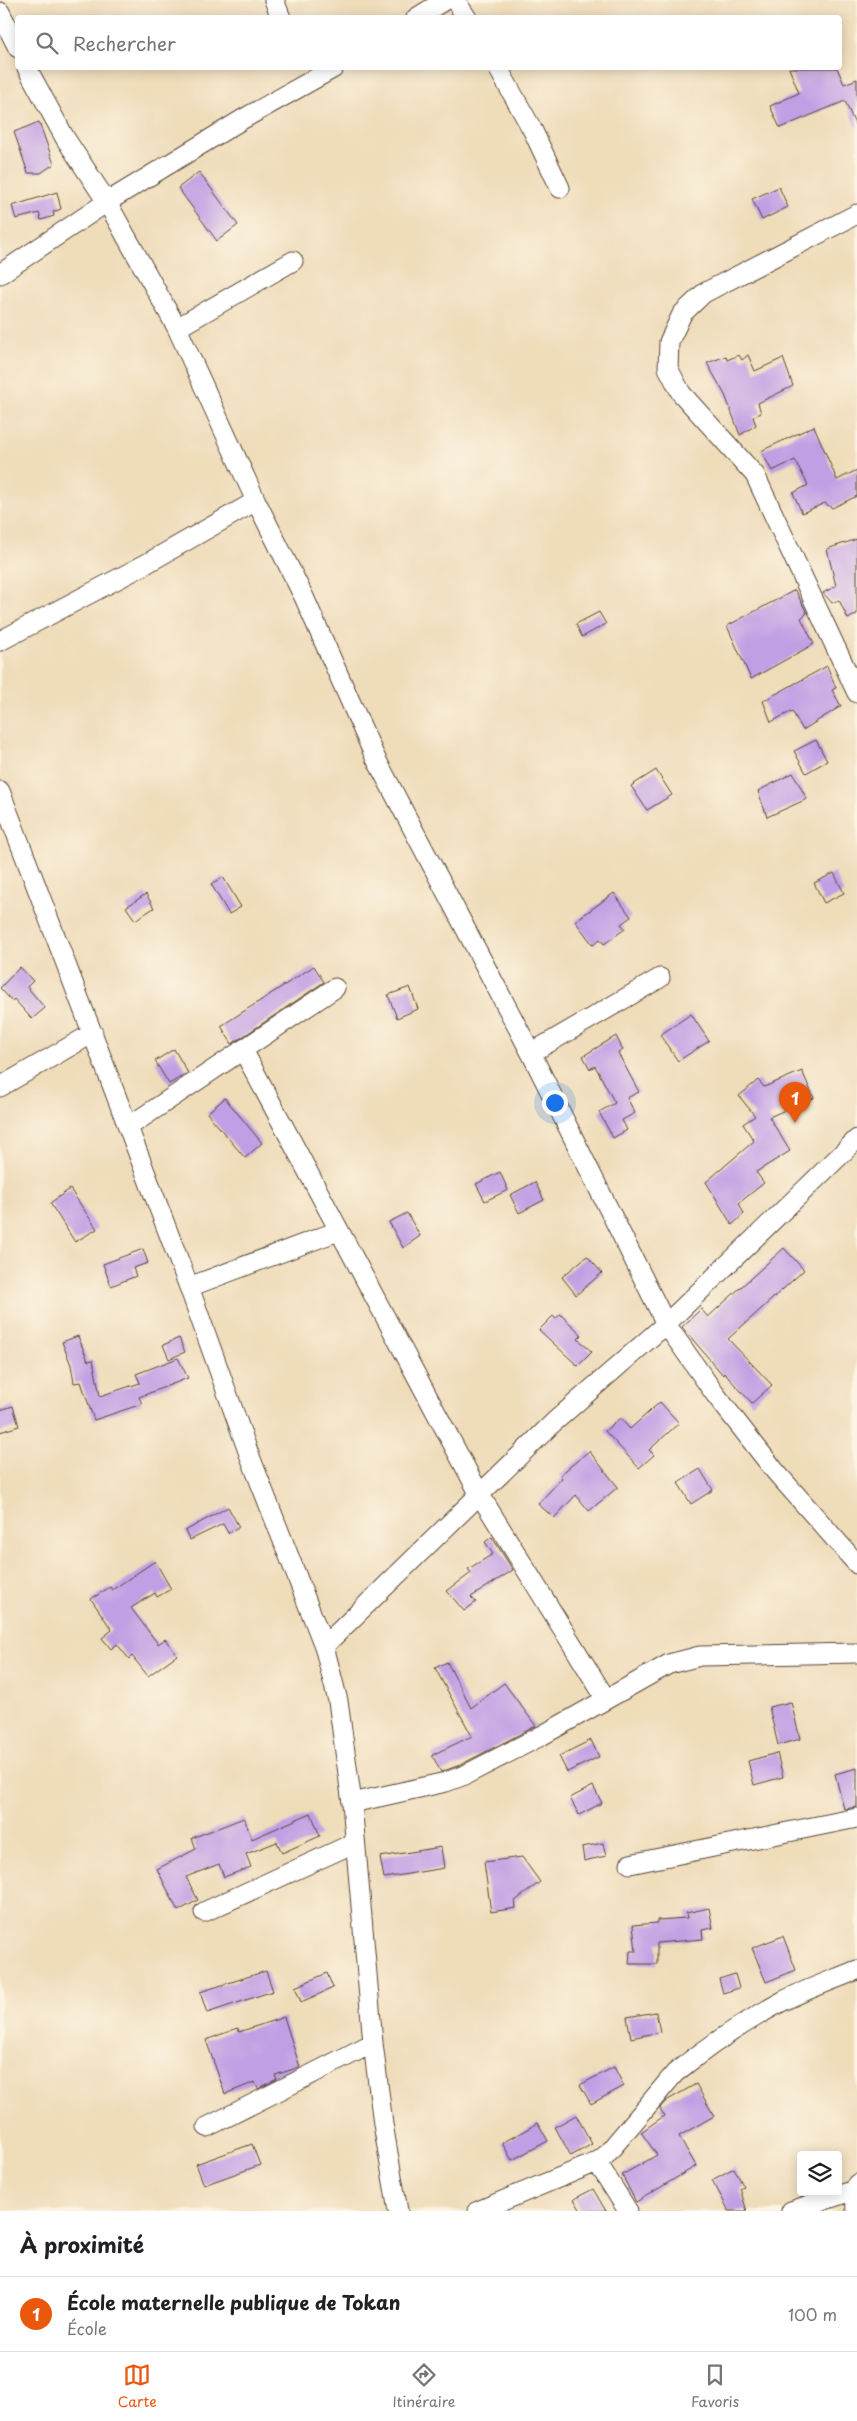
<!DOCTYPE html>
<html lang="fr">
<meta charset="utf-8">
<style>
:root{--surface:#fff;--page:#f2f2f2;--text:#202124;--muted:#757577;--line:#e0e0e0;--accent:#ea580c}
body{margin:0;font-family:"Playpen Sans",sans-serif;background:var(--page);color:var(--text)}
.controls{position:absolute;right:15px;bottom:15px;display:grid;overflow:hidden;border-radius:5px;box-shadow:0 2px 12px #0003}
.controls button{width:45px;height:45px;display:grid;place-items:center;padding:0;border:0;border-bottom:1px solid var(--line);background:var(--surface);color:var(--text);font:25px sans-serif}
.you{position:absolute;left:554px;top:1102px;width:18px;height:18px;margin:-12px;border:4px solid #fff;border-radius:50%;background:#1a73e8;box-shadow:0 0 0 8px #1a73e833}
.badge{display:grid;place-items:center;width:32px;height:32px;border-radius:50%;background:var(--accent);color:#fff;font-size:16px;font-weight:700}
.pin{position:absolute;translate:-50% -41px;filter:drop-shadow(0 1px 2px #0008)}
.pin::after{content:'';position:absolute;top:26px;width:18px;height:15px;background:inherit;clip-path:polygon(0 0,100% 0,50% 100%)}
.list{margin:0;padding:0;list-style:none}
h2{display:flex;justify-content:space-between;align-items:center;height:65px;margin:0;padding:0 20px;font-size:21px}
h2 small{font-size:16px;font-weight:400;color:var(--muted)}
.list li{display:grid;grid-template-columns:32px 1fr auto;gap:15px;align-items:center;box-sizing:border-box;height:75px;padding:0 20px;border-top:1px solid var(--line)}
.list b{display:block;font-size:19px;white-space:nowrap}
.list p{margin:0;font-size:16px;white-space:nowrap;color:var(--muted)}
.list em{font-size:16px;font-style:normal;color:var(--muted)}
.icon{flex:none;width:28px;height:28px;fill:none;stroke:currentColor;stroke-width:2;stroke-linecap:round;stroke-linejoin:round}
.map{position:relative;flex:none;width:857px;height:2211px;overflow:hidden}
.search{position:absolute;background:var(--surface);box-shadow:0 2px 12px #0003;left:15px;right:15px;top:15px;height:55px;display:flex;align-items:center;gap:12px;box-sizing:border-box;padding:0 18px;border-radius:5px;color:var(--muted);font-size:19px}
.sheet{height:140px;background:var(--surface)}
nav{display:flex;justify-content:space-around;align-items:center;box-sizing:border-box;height:70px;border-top:1px solid var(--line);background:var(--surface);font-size:14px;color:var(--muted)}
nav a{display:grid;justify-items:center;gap:2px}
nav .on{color:var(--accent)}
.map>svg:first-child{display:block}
.building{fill:#c19fe4}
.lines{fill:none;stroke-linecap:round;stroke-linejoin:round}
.street-casing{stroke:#564535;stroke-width:21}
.street{stroke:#fff;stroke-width:19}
</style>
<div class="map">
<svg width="857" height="2211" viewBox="0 0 857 2211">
<rect width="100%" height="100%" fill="#fcf5e5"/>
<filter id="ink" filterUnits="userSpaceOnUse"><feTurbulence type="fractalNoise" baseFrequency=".02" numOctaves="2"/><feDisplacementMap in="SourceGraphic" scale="10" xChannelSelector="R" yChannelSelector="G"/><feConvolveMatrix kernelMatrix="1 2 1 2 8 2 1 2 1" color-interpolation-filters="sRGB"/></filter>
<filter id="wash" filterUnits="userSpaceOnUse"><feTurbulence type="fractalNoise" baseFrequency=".0096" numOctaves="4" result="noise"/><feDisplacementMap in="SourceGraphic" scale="20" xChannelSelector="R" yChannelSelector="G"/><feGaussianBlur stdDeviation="1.12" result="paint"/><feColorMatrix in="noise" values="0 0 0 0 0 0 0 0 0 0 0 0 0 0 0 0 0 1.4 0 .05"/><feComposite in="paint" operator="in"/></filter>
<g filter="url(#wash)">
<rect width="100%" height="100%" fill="#efdcb9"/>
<g id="blocks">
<path class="building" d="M789 68H837L844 84 857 79V129L845 101 780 128 770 106 799 93Z
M39 122 54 164 41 173H28L14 132Z
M199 172 238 225 217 241 178 188Z
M779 187 788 207 762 220 752 199Z
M57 192 61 209 53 212 54 216 41 220 39 213 16 219 12 206Z
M739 355 742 360 748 355 755 371 783 358 793 386 758 403 761 413 753 417 756 425 740 435 725 395 707 363 726 356 727 360Z
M814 426 837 480 857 470V496L832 508 825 503 802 513 793 493 808 485 795 460 772 471 761 451Z
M857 539V614L848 619 839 600 832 603 823 593 836 586 827 549Z
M795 590 807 613 801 618 814 644 751 679 727 626Z
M599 612 606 624 582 637 576 624Z
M827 666 836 688 832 690 841 706 803 730 792 711 771 722 763 701Z
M816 740 827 761 806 773 794 751Z
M656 770 672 795 647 810 631 786Z
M793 773 807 799 767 817 758 791Z
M834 873 844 893 824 903 814 883Z
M223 877 241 907 229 914 211 884Z
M614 893 631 917 621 924 625 929 604 944 600 939 593 945 575 921Z
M146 894 154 908 135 920 126 907Z
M314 966 324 982 232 1044 221 1026Z
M20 967 33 981 27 987 45 1008 32 1019 14 999 12 1001 0 988Z
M410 987 418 1009 397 1018 388 995Z
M691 1014 709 1041 678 1061 660 1035Z
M616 1036 623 1050 618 1053 639 1092 627 1098 635 1113 622 1120 627 1130 613 1138 599 1112 615 1103 595 1066 590 1069 583 1056Z
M174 1049 188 1073 169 1084 155 1061Z
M802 1071 814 1098 769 1117 790 1151 756 1172 764 1183 739 1203 744 1214 732 1225 706 1182 754 1141 743 1124 755 1116 739 1096 758 1080 764 1087Z
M225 1098 262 1143 245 1158 207 1113Z
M500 1172 508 1190 485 1201 476 1184Z
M535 1182 544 1200 519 1213 510 1195Z
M70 1189 97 1229 75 1242 50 1203Z
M407 1213 420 1236 403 1248 389 1222Z
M784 1248 804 1270 728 1339 772 1385 752 1403 724 1373 723 1375 682 1327 701 1309 708 1317Z
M143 1249 148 1263 133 1268 136 1276 111 1286 103 1264Z
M587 1256 602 1273 576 1295 562 1277Z
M560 1314 582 1335 578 1339 592 1352 578 1366 539 1330 553 1316 556 1319Z
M78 1336 88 1361 93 1360 100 1396 140 1383 136 1374 178 1358 188 1378 139 1397 142 1404 94 1420 81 1382 74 1383 71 1365 62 1342Z
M179 1338 185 1352 169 1359 163 1345Z
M660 1402 679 1423 649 1450 654 1455 639 1468 605 1431 620 1418 630 1429Z
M13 1406 19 1426 0 1432V1410Z
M589 1451 618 1487 589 1511 576 1495 554 1518 538 1504 562 1478 560 1475Z
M700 1469 713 1490 691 1504 678 1483Z
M228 1507 239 1527 228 1533 223 1524 190 1540 185 1531Z
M492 1537 513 1570 471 1597 476 1602 464 1611 447 1591 471 1573 468 1569 493 1554 485 1542Z
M155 1561 171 1589 157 1597 155 1593 131 1608 158 1644 165 1639 177 1655 148 1676 132 1656 129 1659 117 1644 111 1649 102 1638 112 1630 91 1599 110 1587 112 1590Z
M447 1662 471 1708 504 1683 536 1726 460 1765 441 1772 432 1755 472 1736 435 1668Z
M791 1702 800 1739 778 1745 769 1707Z
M591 1740 599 1757 567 1772 559 1756Z
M777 1753 783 1777 754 1785 748 1761Z
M857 1768V1807L844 1809 835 1774Z
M593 1786 602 1803 579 1815 570 1798Z
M311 1813 320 1836 282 1853 277 1842 246 1854 251 1867 224 1877 219 1864 186 1877 198 1900 178 1911 157 1869 196 1849 192 1838 244 1818 252 1839Z
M603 1843 606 1856 584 1861 582 1847Z
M441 1847 444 1868 384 1878 380 1857Z
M522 1857 540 1882 515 1901 516 1908 491 1912 484 1862Z
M709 1908 713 1928 702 1930 703 1939 657 1943V1964H629L630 1951H636L633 1925 657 1923V1920L687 1918 686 1913Z
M783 1936 796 1970 766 1982 752 1948Z
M266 1971 273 1991 207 2013 200 1992Z
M327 1973 333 1988 301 2002 295 1987Z
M735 1974 739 1988 723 1993 719 1979Z
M656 2012 660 2032 631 2038 627 2017Z
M284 2017 300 2067 275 2075 277 2079 258 2089 255 2082 225 2094 206 2040 238 2028 239 2032Z
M614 2067 624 2086 591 2104 580 2085Z
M696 2084 714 2116 679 2136 696 2166 636 2202 622 2175 657 2155 641 2132 664 2116 660 2108 666 2101Z
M576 2115 592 2144 571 2156 555 2127Z
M538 2123 548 2141 512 2160 502 2143Z
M252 2144 260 2165 204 2185 196 2164Z
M734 2168 744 2187 740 2189 747 2211H729L712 2180Z
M593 2189 606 2211H581L574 2199Z"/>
</g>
</g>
<g filter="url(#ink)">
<use href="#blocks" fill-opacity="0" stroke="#564535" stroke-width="1"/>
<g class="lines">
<defs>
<path id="street" d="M274 0 281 18
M455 0 467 18
M0 12 18 48
M416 18 445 0
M27 68 65 138 107 202 177 328 256 501 304 597 375 757 531 1053 666 1324 715 1394 775 1471 857 1564
M498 68 532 129 560 188
M857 214 704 293 682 314 669 342 668 368 681 393 755 475 857 693
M0 274 107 202 243 119 334 68
M177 328 293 261
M0 641 144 565 256 501
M0 791 189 1287 249 1454 324 1646 338 1701 352 1803 373 2043 383 2124 398 2211
M243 1050 480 1495 606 1699
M531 1053 660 978
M0 1087 93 1033
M128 1127 335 988
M189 1287 338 1231
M324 1646 554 1422 666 1324 857 1139
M352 1803 446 1782 465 1775 541 1736 669 1664 700 1656 857 1653
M630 1864 857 1818
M204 1912 354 1843
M207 2127 373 2043
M597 2162 628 2211
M478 2211 597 2162 606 2155 675 2073C708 2046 746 2021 783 2001 807 1989 833 1980 857 1970
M791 2211 855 2190
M856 2211 855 2190 857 2184"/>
</defs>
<use href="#street" class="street-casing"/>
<use href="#street" class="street"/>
</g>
</g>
</svg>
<div class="controls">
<button><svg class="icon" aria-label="layers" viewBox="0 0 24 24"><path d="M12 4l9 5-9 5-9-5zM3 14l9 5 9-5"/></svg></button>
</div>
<div class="you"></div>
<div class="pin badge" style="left:795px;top:1123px">1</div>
<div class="search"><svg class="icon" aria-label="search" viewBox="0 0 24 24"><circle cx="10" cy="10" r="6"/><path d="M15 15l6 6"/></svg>Rechercher</div>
</div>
<section class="sheet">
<h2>À proximité<small></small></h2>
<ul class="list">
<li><span class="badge">1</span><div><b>École maternelle publique de Tokan</b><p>École</p></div><em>100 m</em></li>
</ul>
</section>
<nav>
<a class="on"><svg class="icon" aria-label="map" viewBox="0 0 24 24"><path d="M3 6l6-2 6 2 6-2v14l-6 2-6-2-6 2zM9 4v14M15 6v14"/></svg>Carte</a>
<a><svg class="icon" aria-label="directions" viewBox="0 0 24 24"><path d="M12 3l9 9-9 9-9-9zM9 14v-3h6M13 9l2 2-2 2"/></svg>Itinéraire</a>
<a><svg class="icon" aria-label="saved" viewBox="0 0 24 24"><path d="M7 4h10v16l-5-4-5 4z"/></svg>Favoris</a>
</nav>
